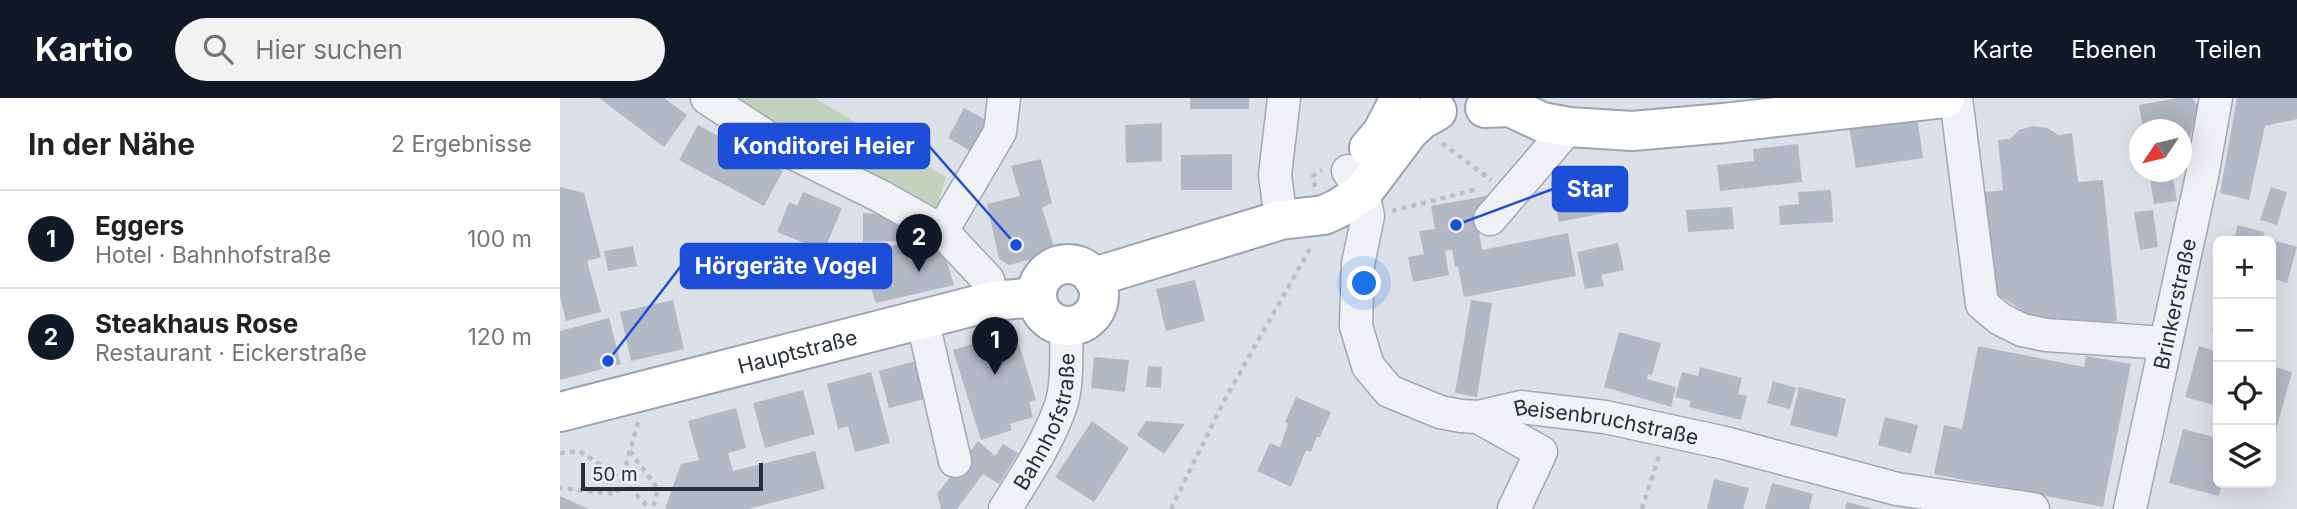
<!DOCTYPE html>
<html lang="de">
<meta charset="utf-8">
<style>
:root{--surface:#fff;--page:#f2f2f2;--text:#222;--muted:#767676;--line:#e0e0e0;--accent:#111827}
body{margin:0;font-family:Inter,sans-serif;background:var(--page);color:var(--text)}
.controls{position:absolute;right:21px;bottom:21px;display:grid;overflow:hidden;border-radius:10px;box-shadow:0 7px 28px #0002}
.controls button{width:63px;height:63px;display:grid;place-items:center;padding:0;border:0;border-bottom:2px solid var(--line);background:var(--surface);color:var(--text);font:35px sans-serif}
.compass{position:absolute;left:1569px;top:21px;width:63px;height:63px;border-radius:50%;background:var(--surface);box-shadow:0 7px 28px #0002;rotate:235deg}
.scale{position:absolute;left:21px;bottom:18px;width:182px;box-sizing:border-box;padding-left:7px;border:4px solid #262e3d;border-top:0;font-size:19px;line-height:24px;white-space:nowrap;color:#262e3d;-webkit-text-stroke:5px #ebeff5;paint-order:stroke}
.you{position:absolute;left:805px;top:186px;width:24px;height:24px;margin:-18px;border:5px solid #fff;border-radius:50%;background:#1a73e8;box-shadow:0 0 0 10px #1a73e833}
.badge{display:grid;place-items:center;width:46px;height:46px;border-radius:50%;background:var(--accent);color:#fff;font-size:23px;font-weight:700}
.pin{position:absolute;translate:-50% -58px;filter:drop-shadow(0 2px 4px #0008)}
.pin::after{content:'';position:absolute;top:37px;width:24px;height:21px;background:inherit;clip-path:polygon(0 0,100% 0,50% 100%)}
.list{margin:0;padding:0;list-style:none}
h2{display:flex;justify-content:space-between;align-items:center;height:91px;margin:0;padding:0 28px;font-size:30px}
h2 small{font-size:23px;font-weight:400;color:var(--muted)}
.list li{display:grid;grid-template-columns:46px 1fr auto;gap:21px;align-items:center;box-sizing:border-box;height:98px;padding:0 28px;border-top:2px solid var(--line)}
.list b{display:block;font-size:26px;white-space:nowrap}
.list p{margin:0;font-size:23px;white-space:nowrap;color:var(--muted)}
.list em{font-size:23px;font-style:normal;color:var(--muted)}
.icon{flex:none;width:38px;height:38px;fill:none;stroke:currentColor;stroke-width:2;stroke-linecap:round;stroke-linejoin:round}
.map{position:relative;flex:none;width:1737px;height:411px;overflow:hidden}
header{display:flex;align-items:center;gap:42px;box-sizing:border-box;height:98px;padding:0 35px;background:var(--accent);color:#fff}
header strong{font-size:33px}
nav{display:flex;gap:38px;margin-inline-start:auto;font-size:24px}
.search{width:490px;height:63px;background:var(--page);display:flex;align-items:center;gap:18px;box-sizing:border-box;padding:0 24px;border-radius:38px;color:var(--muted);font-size:26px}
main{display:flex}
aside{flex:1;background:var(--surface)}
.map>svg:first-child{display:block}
.green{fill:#c2d1bd}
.building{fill:#b3b9c4}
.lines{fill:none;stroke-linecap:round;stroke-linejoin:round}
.minor-casing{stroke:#a2a7b1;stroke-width:35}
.major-casing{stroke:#9ba4b3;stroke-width:42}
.path{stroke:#bbbec5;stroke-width:4.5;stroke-dasharray:5 5;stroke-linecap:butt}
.minor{stroke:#eff1f5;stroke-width:32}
.major{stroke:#fff;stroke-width:38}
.labels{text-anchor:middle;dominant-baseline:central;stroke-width:5;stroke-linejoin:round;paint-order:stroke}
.street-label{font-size:21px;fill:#262e3d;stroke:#ebeff5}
.leader{fill:none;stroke:#1d4ed8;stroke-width:2.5}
.callout-dot{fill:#1d4ed8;stroke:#ebeff5;stroke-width:2.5}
.callout{fill:#1d4ed8;stroke:#1d4ed8;stroke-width:2.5}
.callout-label{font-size:23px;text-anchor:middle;font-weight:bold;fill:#fff}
</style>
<header>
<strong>Kartio</strong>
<div class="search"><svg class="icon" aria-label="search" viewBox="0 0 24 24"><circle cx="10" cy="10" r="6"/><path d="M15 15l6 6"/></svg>Hier suchen</div>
<nav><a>Karte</a><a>Ebenen</a><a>Teilen</a></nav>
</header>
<main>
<aside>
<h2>In der Nähe<small>2 Ergebnisse</small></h2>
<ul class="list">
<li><span class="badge">1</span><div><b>Eggers</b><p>Hotel · Bahnhofstraße</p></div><em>100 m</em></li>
<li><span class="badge">2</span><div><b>Steakhaus Rose</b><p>Restaurant · Eickerstraße</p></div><em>120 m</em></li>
</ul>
</aside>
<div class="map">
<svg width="1737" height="411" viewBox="0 0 1737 411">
<rect width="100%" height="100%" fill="#dce0e7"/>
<path class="green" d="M170 0H255L386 79 376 113 208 26Z"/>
<path class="building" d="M39 0H104L127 17 104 49Z
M630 0H689V11H630Z
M1618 0H1632L1638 8 1627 51 1622 52V32H1583L1579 7Z
M1677 0H1737V21L1705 28 1689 102 1660 95Z
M404 10 433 26 416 56 388 40Z
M1357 18 1363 60 1296 70 1289 28Z
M602 25V63L566 65 565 27Z
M138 27 223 73 204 108 119 62Z
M1473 28 1487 30 1499 37 1512 35 1518 84 1543 82 1557 223 1490 230 1426 189 1417 95 1443 92 1438 42 1450 41 1459 32Z
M1238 46 1242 84 1160 93 1157 67 1194 63 1193 51Z
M672 56V92H621V57Z
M481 61 492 105 482 110 496 155 449 167 439 161 427 106 460 98 451 68Z
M1041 74 1049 114 999 124 990 84Z
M1589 74H1612L1617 103 1594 106Z
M0 89 24 95 41 159 27 163 41 214 6 223 0 199Z
M1711 89 1727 94 1717 127 1700 122Z
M1271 92 1273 124 1220 127 1219 108 1239 106 1238 94Z
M243 94 282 110 264 153 217 134 229 104 237 108Z
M926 98 930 121 917 123 922 152 1008 135 1016 178 904 199 898 169H895L892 152 885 153 889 177 853 184 848 159 864 156 859 133 875 131 871 108Z
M1172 109 1174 131 1128 134 1126 112Z
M1593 112 1598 149 1580 152 1574 114Z
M303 115 338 117 337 143 303 144Z
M1678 127 1704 134 1703 139 1737 149 1727 185 1711 180V143H1673Z
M364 142 384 155 394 187 316 205 307 178 294 180 290 155Z
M1058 145 1064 172 1041 177 1044 188 1025 191 1017 154Z
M73 148 77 168 48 173 44 153Z
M635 182 645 223 606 233 596 191Z
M113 202 124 251 71 263 60 214Z
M911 202 932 205 917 299 895 295Z
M1658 212V234L1652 232Z
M49 220 61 266 0 282V233Z
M455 233 476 302 469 304 473 319 450 326 452 332 421 342 393 252Z
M1059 234 1101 245 1092 277 1088 276 1087 281 1116 289 1111 309 1044 289Z
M1418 248 1524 269 1526 258 1571 266 1543 409 1374 376 1384 327 1402 331Z
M1639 248 1658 254V308L1625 299Z
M534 259 569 262 565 294 531 290Z
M355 263 365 301 329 310 319 273Z
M588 268 602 269 601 290 586 289Z
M1711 268 1732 274 1716 332 1711 331Z
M1140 269 1182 280 1178 296 1187 298 1181 322 1129 309 1131 303 1115 299 1122 274 1138 278Z
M311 274 330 345 295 354 288 328 278 331 267 286Z
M1213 283 1236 290 1230 311 1207 305Z
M1239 289 1286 301 1277 339 1230 327Z
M243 292 255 336 205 350 193 305Z
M736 299 771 314 760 339H757L751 354 746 352 731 389 697 373 710 345 720 349 728 326 725 324Z
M176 310 186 350 168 355 173 373 255 353 265 391 188 411H105L121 366 139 362 128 323Z
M1325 319 1358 327 1351 356 1318 347Z
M532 323 569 350 534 404 495 379Z
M586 323 625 326 604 356 577 337Z
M1623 331 1658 340V385H1662L1659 398 1609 385Z
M418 343 435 358 443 346 458 355 439 386 423 376 397 411H381L377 396Z
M1154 381 1189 390 1183 411H1147Z
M1212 385 1253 396 1249 411H1205Z
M0 398 29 411H0Z
M1287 404 1310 410V411H1285Z"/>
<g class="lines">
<defs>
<g id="minor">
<path d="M147 0 227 52 320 98 382 133 428 182 433 203"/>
<path d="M1396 0 1422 206 1440 221 1462 232 1486 237 1606 245"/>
<path id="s1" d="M788 73 803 94 808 118 798 166 796 228 808 268 829 293 880 314 901 318 918 319 961 309 1045 319 1165 345 1337 391 1473 411"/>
<path d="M930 121 1009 29"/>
<path d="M721 122 715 77 724 0"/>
<path d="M382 133 440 34 444 0"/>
<path d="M362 220 395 363"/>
<path d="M918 319 981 354 954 411"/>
<path id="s2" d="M445 411C465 379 487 346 500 310 509 285 505 254 507 228"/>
<path id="s3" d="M1570 411 1642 78 1656 0"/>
</g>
<g id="major">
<path d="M925 10 950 9 982 24 1009 29 1072 33 1164 25 1385 0"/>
<path d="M809 50 822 35 840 0"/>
<circle cx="508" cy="197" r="31"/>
<path d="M534 181 544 176 721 122 764 117 779 110 803 94 849 33 861 22 877 13"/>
<path id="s4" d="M0 314 433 203 477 199"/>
</g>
</defs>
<use href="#minor" class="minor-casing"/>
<use href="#major" class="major-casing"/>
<path class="path" d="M882 45 931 82
M755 89 753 78 762 72
M832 113 918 91
M78 324 62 381 90 411
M70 353 98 391 93 411
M0 355 19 353 62 381 56 396 0 390
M611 411 664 303 752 147
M1082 411 1099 358"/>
<use href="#minor" class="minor"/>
<use href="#major" class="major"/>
</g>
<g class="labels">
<g class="street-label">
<text stroke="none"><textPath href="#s3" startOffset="210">Brinkerstraße</textPath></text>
<text stroke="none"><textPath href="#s4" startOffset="245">Hauptstraße</textPath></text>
<text stroke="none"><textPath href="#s2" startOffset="98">Bahnhofstraße</textPath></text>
<text stroke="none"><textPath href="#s1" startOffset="460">Beisenbruchstraße</textPath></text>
</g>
</g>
<path class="leader" d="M456 147L369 48M896 127L993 91M48 263L121 168"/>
<g class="callout-dot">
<circle cx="456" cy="147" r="7"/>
<circle cx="896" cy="127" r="7"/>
<circle cx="48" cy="263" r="7"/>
</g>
<g class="callout">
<rect x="159" y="26" width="210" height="44" rx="7"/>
<rect x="993" y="69" width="74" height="44" rx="7"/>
<rect x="121" y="146" width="210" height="44" rx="7"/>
</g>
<g class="callout-label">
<text x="264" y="56">Konditorei Heier</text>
<text x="1030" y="99">Star</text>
<text x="226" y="176">Hörgeräte Vogel</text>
</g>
</svg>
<div class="controls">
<button>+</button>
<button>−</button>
<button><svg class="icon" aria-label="locate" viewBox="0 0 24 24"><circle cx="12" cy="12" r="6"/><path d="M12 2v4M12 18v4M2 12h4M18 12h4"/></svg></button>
<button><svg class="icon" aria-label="layers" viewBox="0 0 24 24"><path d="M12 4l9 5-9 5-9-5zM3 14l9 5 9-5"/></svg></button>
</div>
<svg class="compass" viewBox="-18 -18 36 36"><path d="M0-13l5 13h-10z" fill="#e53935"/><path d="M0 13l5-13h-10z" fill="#767676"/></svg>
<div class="scale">50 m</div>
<div class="you"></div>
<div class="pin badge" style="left:435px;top:277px">1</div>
<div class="pin badge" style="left:359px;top:174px">2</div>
</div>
</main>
